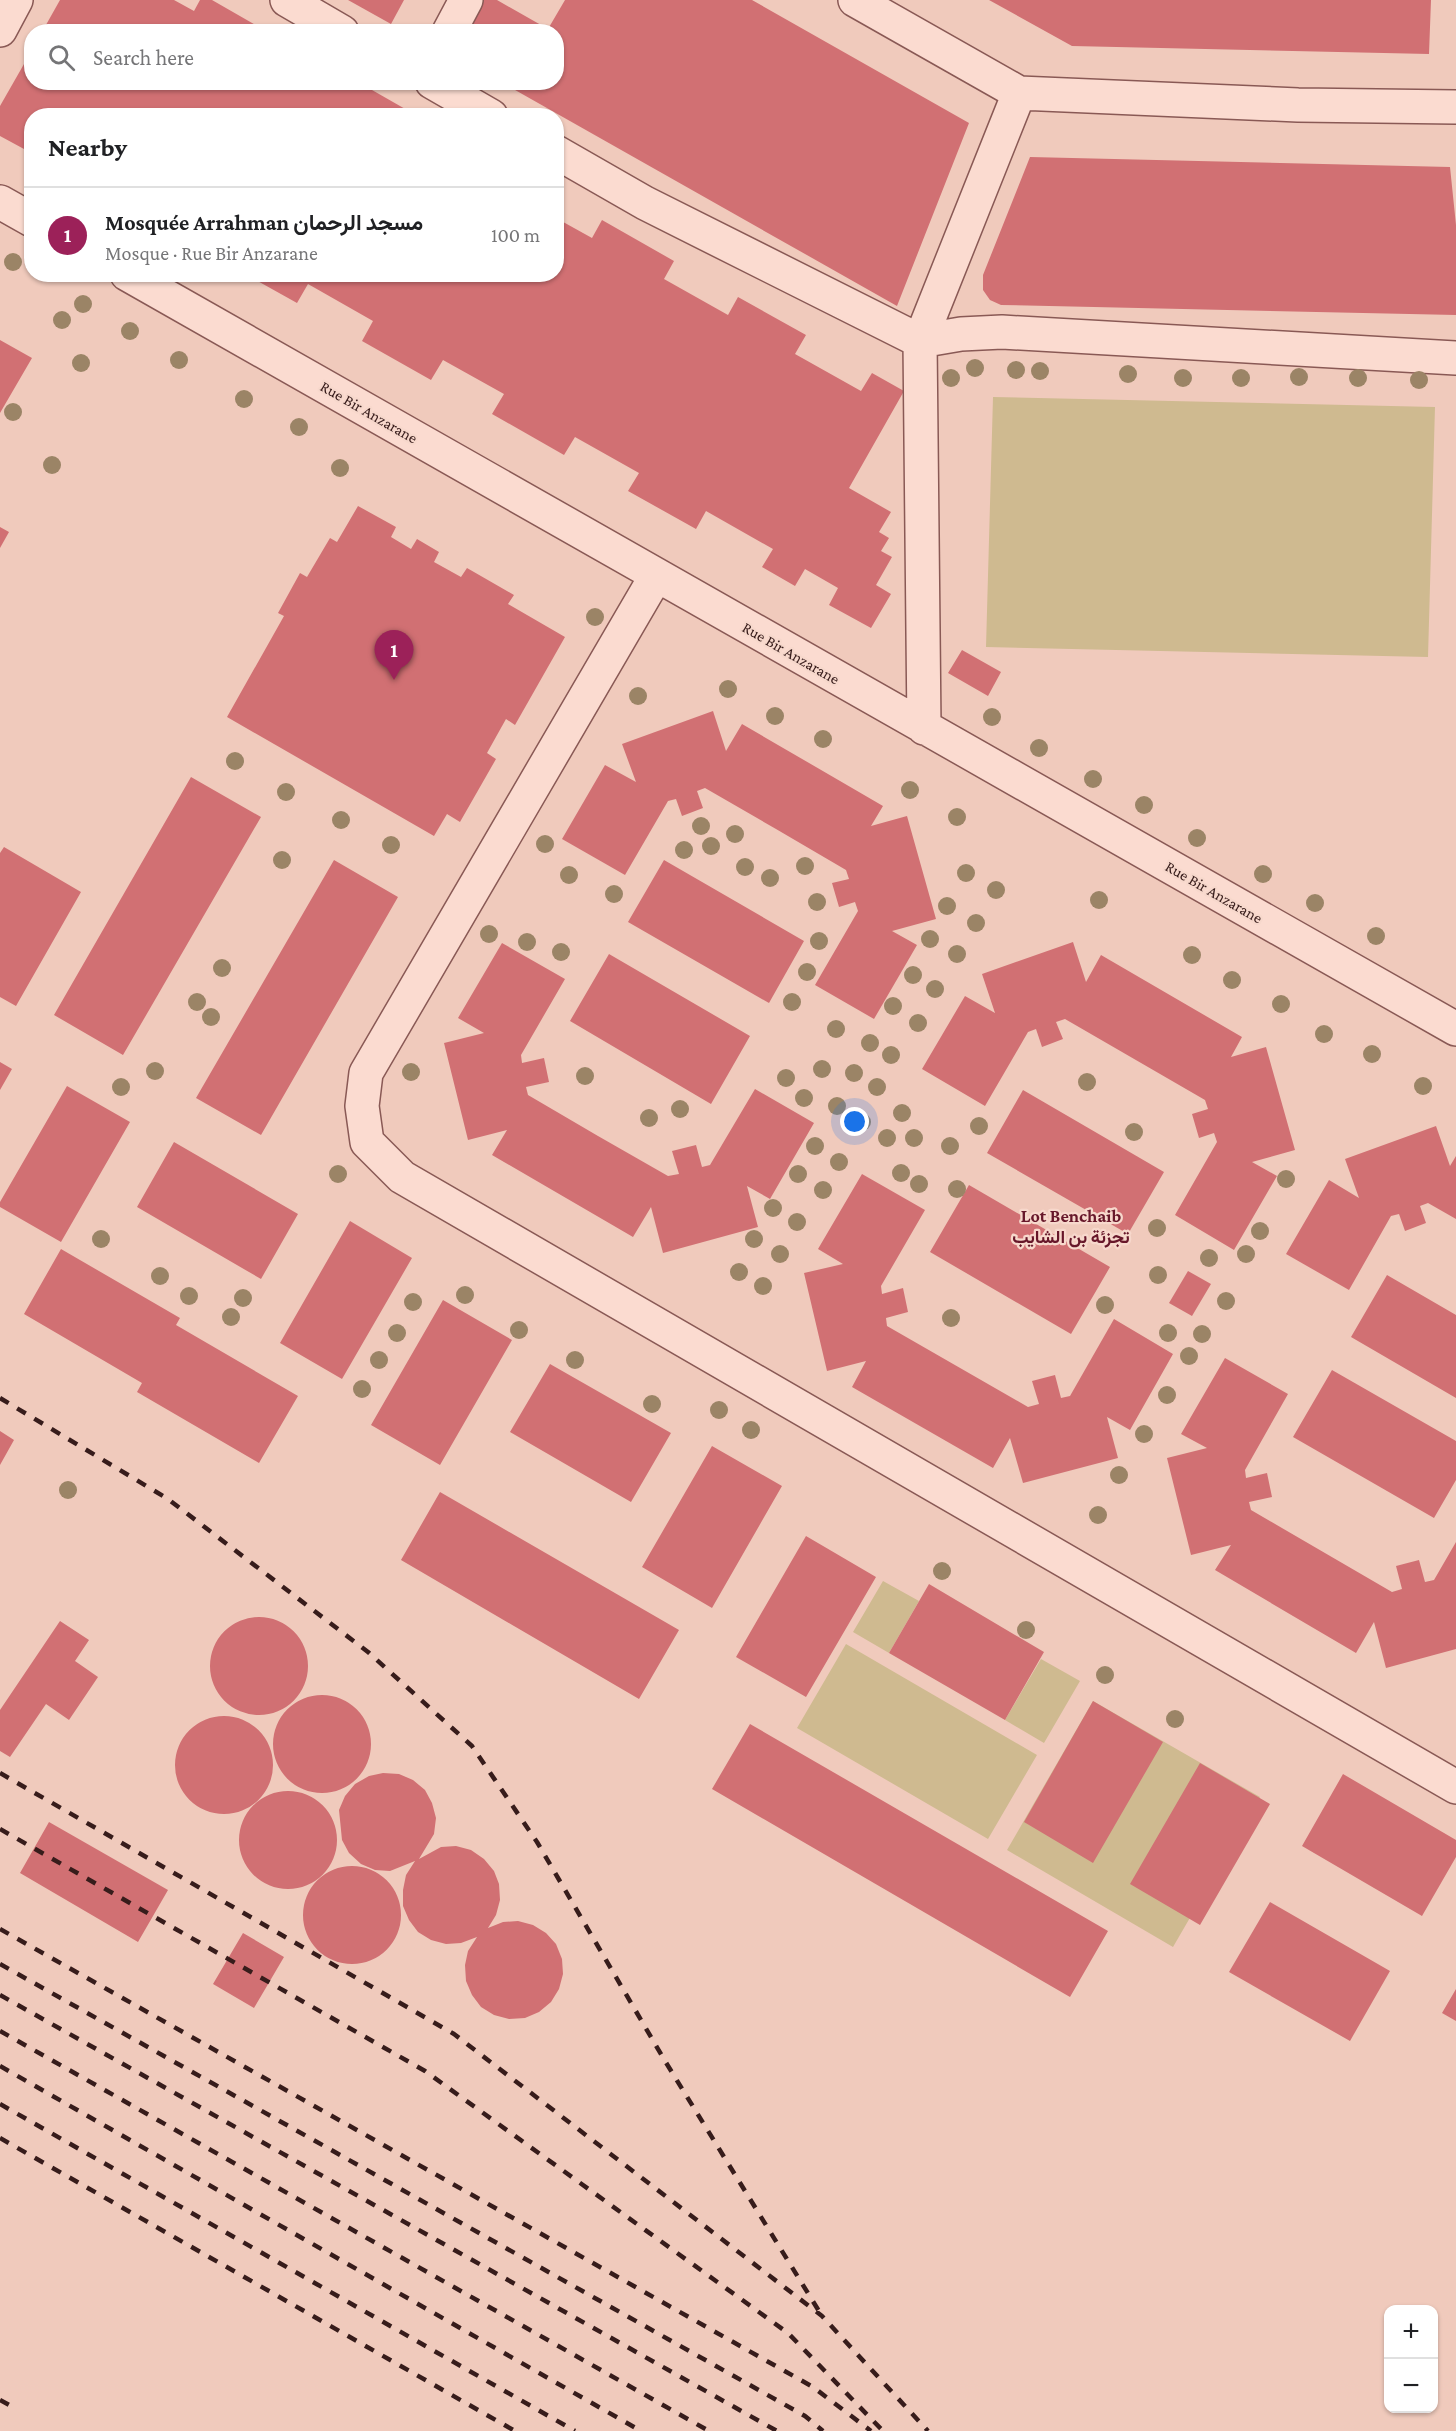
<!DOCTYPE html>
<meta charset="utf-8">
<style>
:root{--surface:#fff;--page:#f6f6f6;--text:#202124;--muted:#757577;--line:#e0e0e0;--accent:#9c2159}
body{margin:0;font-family:"Crimson Pro",Vazirmatn,serif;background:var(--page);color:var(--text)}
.controls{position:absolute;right:18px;bottom:18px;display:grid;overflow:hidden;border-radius:12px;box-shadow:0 2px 4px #0004}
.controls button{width:54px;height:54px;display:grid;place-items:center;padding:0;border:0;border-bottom:2px solid var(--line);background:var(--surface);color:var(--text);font:30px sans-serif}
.you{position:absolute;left:855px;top:1122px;width:21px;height:21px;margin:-15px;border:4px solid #fff;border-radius:50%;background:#1a73e8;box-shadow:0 0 0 9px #1a73e833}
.badge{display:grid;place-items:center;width:39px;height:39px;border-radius:50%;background:var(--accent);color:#fff;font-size:20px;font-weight:700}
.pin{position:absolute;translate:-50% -50px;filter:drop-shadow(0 2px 3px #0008)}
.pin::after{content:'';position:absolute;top:32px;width:21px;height:18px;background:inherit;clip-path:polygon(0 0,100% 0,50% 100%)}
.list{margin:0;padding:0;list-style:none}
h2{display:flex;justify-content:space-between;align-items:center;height:78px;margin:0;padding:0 24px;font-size:26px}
h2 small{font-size:20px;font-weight:400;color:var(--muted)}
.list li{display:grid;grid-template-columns:39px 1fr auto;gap:18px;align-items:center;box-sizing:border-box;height:96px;padding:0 24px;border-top:2px solid var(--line)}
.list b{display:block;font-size:22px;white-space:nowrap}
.list p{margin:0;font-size:20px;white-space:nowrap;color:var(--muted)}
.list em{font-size:20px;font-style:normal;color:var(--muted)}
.icon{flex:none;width:33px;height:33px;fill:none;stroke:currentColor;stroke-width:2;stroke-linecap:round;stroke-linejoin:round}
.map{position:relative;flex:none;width:1456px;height:2431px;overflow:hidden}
.search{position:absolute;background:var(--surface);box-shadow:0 2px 4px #0004;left:24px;top:24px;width:540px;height:66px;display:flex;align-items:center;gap:15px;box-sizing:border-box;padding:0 21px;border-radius:24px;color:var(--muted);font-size:22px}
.panel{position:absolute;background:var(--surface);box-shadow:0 2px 4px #0004;left:24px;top:108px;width:540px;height:174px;border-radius:24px}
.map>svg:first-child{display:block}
.green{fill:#cfba90}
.building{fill:#d17073}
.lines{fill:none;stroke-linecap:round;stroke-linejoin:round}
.minor-casing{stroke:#895955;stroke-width:36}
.minor{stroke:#fbdbd0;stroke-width:33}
.rail{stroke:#371c1b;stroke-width:4.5;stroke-dasharray:10 10;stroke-linecap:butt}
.tree{fill:#9b8466}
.labels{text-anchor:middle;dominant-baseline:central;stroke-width:4.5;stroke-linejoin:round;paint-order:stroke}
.street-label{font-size:16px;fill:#371c1b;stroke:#f7d8cc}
.neighbourhood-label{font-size:18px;font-weight:bold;fill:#67172a;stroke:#f7d8cc}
</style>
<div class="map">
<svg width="1456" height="2431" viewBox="0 0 1456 2431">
<rect width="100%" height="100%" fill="#f0cabc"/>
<path class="green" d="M993 397 1435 407 1428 657 986 647Z
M883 1581 919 1601 889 1653 853 1632Z
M846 1644 1037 1755 988 1839 797 1728Z
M1041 1659 1080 1681 1044 1743 1005 1720Z
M1093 1701 1260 1797 1173 1947 1007 1850Z"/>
<path class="building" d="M60 0H174L194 11 200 0H212L268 32H42Z
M348 0H404L391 24Z
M477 0H497L548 29 565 0H752L969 123 897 306 501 82H556V32H459Z
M989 0H1431L1429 54 1072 46Z
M32 50V82H319L324 86 326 82H358L407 110 403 116H32V136L24 149 0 136V106Z
M1030 157 1450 167 1456 225V315L1001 305 990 300 983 290V275Z
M556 218 592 238 602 220 674 261 664 279 728 315 738 297 806 335 795 354 861 391 872 373 904 391 849 488 891 512 879 532 889 538 881 551 892 557 876 585 891 594 871 628 829 605 838 588 805 569 795 586 762 567 773 549 706 511 696 529 628 491 639 473 575 437 564 455 492 414 504 394 443 360 431 380 362 341 373 321 308 284 297 303 245 274H556Z
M0 340 32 358 0 413Z
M358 506 396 527 391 537 411 549 417 539 439 552 434 562 461 577 467 568 514 595 508 604 565 637 515 725 506 719 487 753 496 759 460 822 447 814 434 836 227 717 284 616 278 613 300 573 307 577 330 538 337 542Z
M0 527 9 532 0 548Z
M962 650 1001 672 988 696 948 673Z
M713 711 726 751 742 724 883 806 871 826 907 816 936 919 892 931 917 945 874 1019 815 985 858 911 855 902 839 907 832 883 849 879 846 870 776 829 705 788 697 791 703 808 682 816 676 799 668 801 625 875 562 839 605 765 636 782 622 744Z
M191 777 261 817 123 1055 54 1015Z
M4 847 81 892 16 1006 0 997V853Z
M334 860 398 897 261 1135 196 1098Z
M664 860 804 941 769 1003 628 922Z
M1073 942 1086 982 1101 955 1242 1037 1231 1057 1266 1047 1295 1150 1252 1162 1277 1176 1234 1250 1175 1215 1217 1142 1214 1133 1199 1138 1192 1114 1208 1109 1205 1100 1065 1019 1056 1022 1063 1039 1042 1047 1036 1029 1028 1032 985 1106 922 1069 965 996 995 1013 982 974Z
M502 943 565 979 521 1055 522 1063 544 1058 549 1082 526 1087 528 1095 598 1136 668 1176 679 1174 672 1151 696 1145 702 1167 710 1165 755 1089 814 1123 770 1199 747 1186 758 1227 663 1253 651 1207 633 1237 492 1155 507 1130 468 1140 444 1043 484 1033 458 1018Z
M609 954 750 1036 711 1104 570 1021Z
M0 1062 12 1069 0 1090Z
M67 1086 130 1122 61 1242 0 1207V1202Z
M1023 1090 1164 1172 1128 1234 987 1153Z
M1436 1126 1450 1166 1456 1156V1219L1428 1203 1420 1206 1426 1223 1405 1231 1399 1214 1391 1216 1349 1290 1286 1254 1329 1180 1359 1198 1345 1159Z
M174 1142 298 1214 261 1279 137 1207Z
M862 1174 925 1210 881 1286 882 1294 903 1288 908 1312 886 1318 887 1326 1028 1407 1039 1404 1032 1381 1055 1375 1061 1398 1070 1396 1114 1319 1173 1354 1130 1430 1107 1417 1118 1458 1023 1483 1010 1438 993 1468 852 1387 866 1361 827 1371 804 1273 843 1264 818 1249Z
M969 1185 1110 1267 1071 1334 930 1252Z
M350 1221 412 1258 342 1379 280 1343Z
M61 1249 180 1318 176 1325 298 1396 259 1463 137 1392 142 1383 24 1314Z
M1188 1271 1211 1284 1192 1316 1169 1303Z
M1387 1275 1456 1315V1398L1351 1337Z
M443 1300 512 1340 440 1465 371 1425Z
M1225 1358 1288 1394 1245 1470 1246 1478 1267 1473 1272 1497 1249 1502 1251 1510 1392 1592 1402 1589 1396 1566 1419 1560 1425 1582 1434 1580 1456 1542V1649L1386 1668 1374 1622 1356 1653 1215 1570 1231 1545 1191 1555 1167 1458 1207 1448 1181 1434Z
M550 1364 671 1433 631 1502 510 1432Z
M1332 1370 1456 1441V1480L1434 1518 1293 1437Z
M0 1431 14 1440 0 1465Z
M712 1446 782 1486 712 1608 642 1567Z
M440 1492 679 1630 639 1699 401 1560Z
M806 1536 876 1577 806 1697 736 1657Z
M929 1584 1044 1652 1005 1720 889 1653Z
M210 1666a49 49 0 1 1 98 0a49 49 0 1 1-98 0Z
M60 1621 89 1640 75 1661 98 1677 69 1720 46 1704 10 1757 0 1751V1710Z
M273 1744a49 49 0 1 1 98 0a49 49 0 1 1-98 0Z
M1093 1701 1163 1742 1093 1863 1024 1822Z
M175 1765a49 49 0 1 1 98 0a49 49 0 1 1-98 0Z
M750 1724 1108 1931 1070 1997 712 1789Z
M1200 1763 1270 1804 1200 1925 1130 1884Z
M383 1773 399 1774 413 1780 425 1790 432 1803 436 1818 434 1834 419 1859 441 1847 456 1846 471 1850 484 1859 494 1871 499 1884 500 1900 496 1915 488 1928 503 1922 518 1921 533 1925 546 1933 556 1944 562 1959 563 1974 559 1989 551 2002 539 2012 525 2018 509 2019 494 2015 481 2007 472 1995 466 1981 465 1965 468 1951 477 1937 461 1943 446 1944 431 1940 418 1932 409 1920 403 1906V1890L406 1875 415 1861 390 1871 375 1870 361 1864 349 1853 342 1840 339 1810 345 1796 355 1784 369 1776Z
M1343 1774 1456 1840V1857L1422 1916 1302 1846Z
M239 1840a49 49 0 1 1 98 0a49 49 0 1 1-98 0Z
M49 1822 168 1890 138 1942 20 1873Z
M303 1915a49 49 0 1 1 98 0a49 49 0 1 1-98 0Z
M1270 1902 1390 1971 1350 2041 1229 1972Z
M243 1933 284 1957 254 2008 213 1984Z
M1456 1989V2021L1442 2013Z"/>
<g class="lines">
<defs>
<path id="minor" d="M287 0 342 32
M855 0 1019 93 1298 105 1456 107
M0 30 16 0
M449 32 466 0
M432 82 491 116
M556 152 645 203 920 341 961 334 1002 332 1456 358
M0 202 32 220
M127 274 1456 1029
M656 576 366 1073 362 1106 367 1142 402 1177 1456 1787
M924 728 920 341 1019 93"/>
</defs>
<use href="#minor" class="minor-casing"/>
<use href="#minor" class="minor"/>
<path class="rail" d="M0 1398 168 1499 368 1652 472 1746 537 1842 665 2061 822 2316
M0 1773 454 2034 822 2316 928 2431
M0 1829 425 2071 788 2333 883 2431
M0 1929 813 2387 871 2431
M0 1964 805 2416 823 2431
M0 1995 777 2431
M0 2031 709 2431
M0 2066 641 2431
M0 2104 575 2431
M0 2138 515 2431
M0 2400 11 2406"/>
</g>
<g class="tree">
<circle cx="13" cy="262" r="9"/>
<circle cx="83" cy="304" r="9"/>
<circle cx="62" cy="320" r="9"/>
<circle cx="130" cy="331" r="9"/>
<circle cx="179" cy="360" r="9"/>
<circle cx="81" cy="363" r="9"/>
<circle cx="975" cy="368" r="9"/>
<circle cx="1016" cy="370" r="9"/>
<circle cx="1040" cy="371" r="9"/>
<circle cx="1128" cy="374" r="9"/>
<circle cx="1299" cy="377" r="9"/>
<circle cx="951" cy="378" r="9"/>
<circle cx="1183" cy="378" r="9"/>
<circle cx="1241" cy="378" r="9"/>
<circle cx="1358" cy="378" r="9"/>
<circle cx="1419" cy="380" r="9"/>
<circle cx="244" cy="399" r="9"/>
<circle cx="13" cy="412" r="9"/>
<circle cx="299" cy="427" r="9"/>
<circle cx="52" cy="465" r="9"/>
<circle cx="340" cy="468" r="9"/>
<circle cx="595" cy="617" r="9"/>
<circle cx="728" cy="689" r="9"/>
<circle cx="638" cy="696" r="9"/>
<circle cx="775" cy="716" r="9"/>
<circle cx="992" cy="717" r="9"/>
<circle cx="823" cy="739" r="9"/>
<circle cx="1039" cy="748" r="9"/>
<circle cx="235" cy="761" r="9"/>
<circle cx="1093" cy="779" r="9"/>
<circle cx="910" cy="790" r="9"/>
<circle cx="286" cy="792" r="9"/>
<circle cx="1144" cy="805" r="9"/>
<circle cx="957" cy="817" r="9"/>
<circle cx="341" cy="820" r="9"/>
<circle cx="701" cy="826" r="9"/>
<circle cx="735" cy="834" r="9"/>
<circle cx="1197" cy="838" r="9"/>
<circle cx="545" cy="844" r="9"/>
<circle cx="391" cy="845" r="9"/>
<circle cx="711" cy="846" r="9"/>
<circle cx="684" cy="850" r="9"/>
<circle cx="282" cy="860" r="9"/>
<circle cx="805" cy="866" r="9"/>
<circle cx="745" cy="867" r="9"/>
<circle cx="966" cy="873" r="9"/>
<circle cx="1263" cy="874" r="9"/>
<circle cx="569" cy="875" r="9"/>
<circle cx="770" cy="878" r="9"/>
<circle cx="996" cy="890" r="9"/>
<circle cx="614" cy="894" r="9"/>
<circle cx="1099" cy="900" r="9"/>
<circle cx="817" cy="902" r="9"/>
<circle cx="1315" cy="903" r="9"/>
<circle cx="947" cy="906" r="9"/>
<circle cx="976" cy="923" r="9"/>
<circle cx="489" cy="934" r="9"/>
<circle cx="1376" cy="936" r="9"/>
<circle cx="930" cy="939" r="9"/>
<circle cx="819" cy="941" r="9"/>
<circle cx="527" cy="942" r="9"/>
<circle cx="561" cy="952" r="9"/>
<circle cx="957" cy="954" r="9"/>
<circle cx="1192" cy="955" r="9"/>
<circle cx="222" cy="968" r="9"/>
<circle cx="807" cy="972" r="9"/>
<circle cx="913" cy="975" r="9"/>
<circle cx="1232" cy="980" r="9"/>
<circle cx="935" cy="989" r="9"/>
<circle cx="197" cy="1002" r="9"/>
<circle cx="792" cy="1002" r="9"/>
<circle cx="1281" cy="1004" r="9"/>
<circle cx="893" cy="1006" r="9"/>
<circle cx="211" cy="1017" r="9"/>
<circle cx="918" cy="1023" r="9"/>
<circle cx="836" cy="1029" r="9"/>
<circle cx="1324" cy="1034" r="9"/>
<circle cx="870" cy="1043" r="9"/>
<circle cx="1372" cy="1054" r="9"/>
<circle cx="891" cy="1055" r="9"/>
<circle cx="822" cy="1069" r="9"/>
<circle cx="155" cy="1071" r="9"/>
<circle cx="411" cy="1072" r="9"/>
<circle cx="854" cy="1073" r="9"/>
<circle cx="585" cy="1076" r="9"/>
<circle cx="786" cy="1078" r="9"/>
<circle cx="1087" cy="1082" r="9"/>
<circle cx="1423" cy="1086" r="9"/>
<circle cx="121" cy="1087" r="9"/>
<circle cx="877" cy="1087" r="9"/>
<circle cx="804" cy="1098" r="9"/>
<circle cx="837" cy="1106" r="9"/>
<circle cx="680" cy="1109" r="9"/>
<circle cx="902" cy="1113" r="9"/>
<circle cx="649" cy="1118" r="9"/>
<circle cx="862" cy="1122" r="9"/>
<circle cx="979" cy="1126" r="9"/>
<circle cx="1134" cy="1132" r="9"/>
<circle cx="887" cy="1138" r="9"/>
<circle cx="914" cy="1138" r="9"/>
<circle cx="815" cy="1146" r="9"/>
<circle cx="950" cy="1146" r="9"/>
<circle cx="839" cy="1162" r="9"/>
<circle cx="901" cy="1173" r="9"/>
<circle cx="338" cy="1174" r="9"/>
<circle cx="798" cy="1174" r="9"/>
<circle cx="1286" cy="1179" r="9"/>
<circle cx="919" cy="1184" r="9"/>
<circle cx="957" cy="1189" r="9"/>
<circle cx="823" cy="1190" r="9"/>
<circle cx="773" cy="1208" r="9"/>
<circle cx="797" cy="1222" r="9"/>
<circle cx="1157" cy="1228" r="9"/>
<circle cx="1260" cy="1231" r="9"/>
<circle cx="101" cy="1239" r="9"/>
<circle cx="754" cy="1239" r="9"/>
<circle cx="780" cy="1254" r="9"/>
<circle cx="1246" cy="1254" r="9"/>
<circle cx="1209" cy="1258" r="9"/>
<circle cx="739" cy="1272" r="9"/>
<circle cx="1158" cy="1275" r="9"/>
<circle cx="160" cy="1276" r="9"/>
<circle cx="763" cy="1286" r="9"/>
<circle cx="465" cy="1295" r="9"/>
<circle cx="189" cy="1296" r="9"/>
<circle cx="243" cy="1298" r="9"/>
<circle cx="1226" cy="1301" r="9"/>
<circle cx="413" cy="1302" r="9"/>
<circle cx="1105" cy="1305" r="9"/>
<circle cx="231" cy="1317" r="9"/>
<circle cx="951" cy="1318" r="9"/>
<circle cx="519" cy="1330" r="9"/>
<circle cx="397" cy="1333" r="9"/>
<circle cx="1168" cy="1333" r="9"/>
<circle cx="1202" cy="1334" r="9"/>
<circle cx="1189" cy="1356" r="9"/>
<circle cx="379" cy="1360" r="9"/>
<circle cx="575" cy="1360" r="9"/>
<circle cx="362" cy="1389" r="9"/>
<circle cx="1167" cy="1395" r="9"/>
<circle cx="652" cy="1404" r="9"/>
<circle cx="719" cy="1410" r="9"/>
<circle cx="751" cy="1430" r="9"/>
<circle cx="1144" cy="1434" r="9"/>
<circle cx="1119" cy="1475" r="9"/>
<circle cx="68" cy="1490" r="9"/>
<circle cx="1098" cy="1515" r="9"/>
<circle cx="942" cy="1571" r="9"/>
<circle cx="1026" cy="1630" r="9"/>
<circle cx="1105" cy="1675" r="9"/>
<circle cx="1175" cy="1719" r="9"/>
</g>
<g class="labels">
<g class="street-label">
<text transform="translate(369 412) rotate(30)">Rue Bir Anzarane</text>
<text transform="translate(791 653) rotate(30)">Rue Bir Anzarane</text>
<text transform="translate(1214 892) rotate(30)">Rue Bir Anzarane</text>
</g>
<g class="neighbourhood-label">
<text x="1071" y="1216">Lot Benchaib<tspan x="1071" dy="21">تجزئة بن الشايب</tspan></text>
</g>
</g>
</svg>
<div class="controls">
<button>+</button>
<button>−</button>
</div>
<div class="you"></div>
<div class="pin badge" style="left:394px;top:680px">1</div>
<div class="search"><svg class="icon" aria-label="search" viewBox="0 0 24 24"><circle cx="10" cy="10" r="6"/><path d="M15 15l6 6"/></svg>Search here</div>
<section class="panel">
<h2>Nearby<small></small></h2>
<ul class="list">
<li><span class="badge">1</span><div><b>Mosquée Arrahman مسجد الرحمان</b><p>Mosque · Rue Bir Anzarane</p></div><em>100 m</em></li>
</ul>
</section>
</div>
